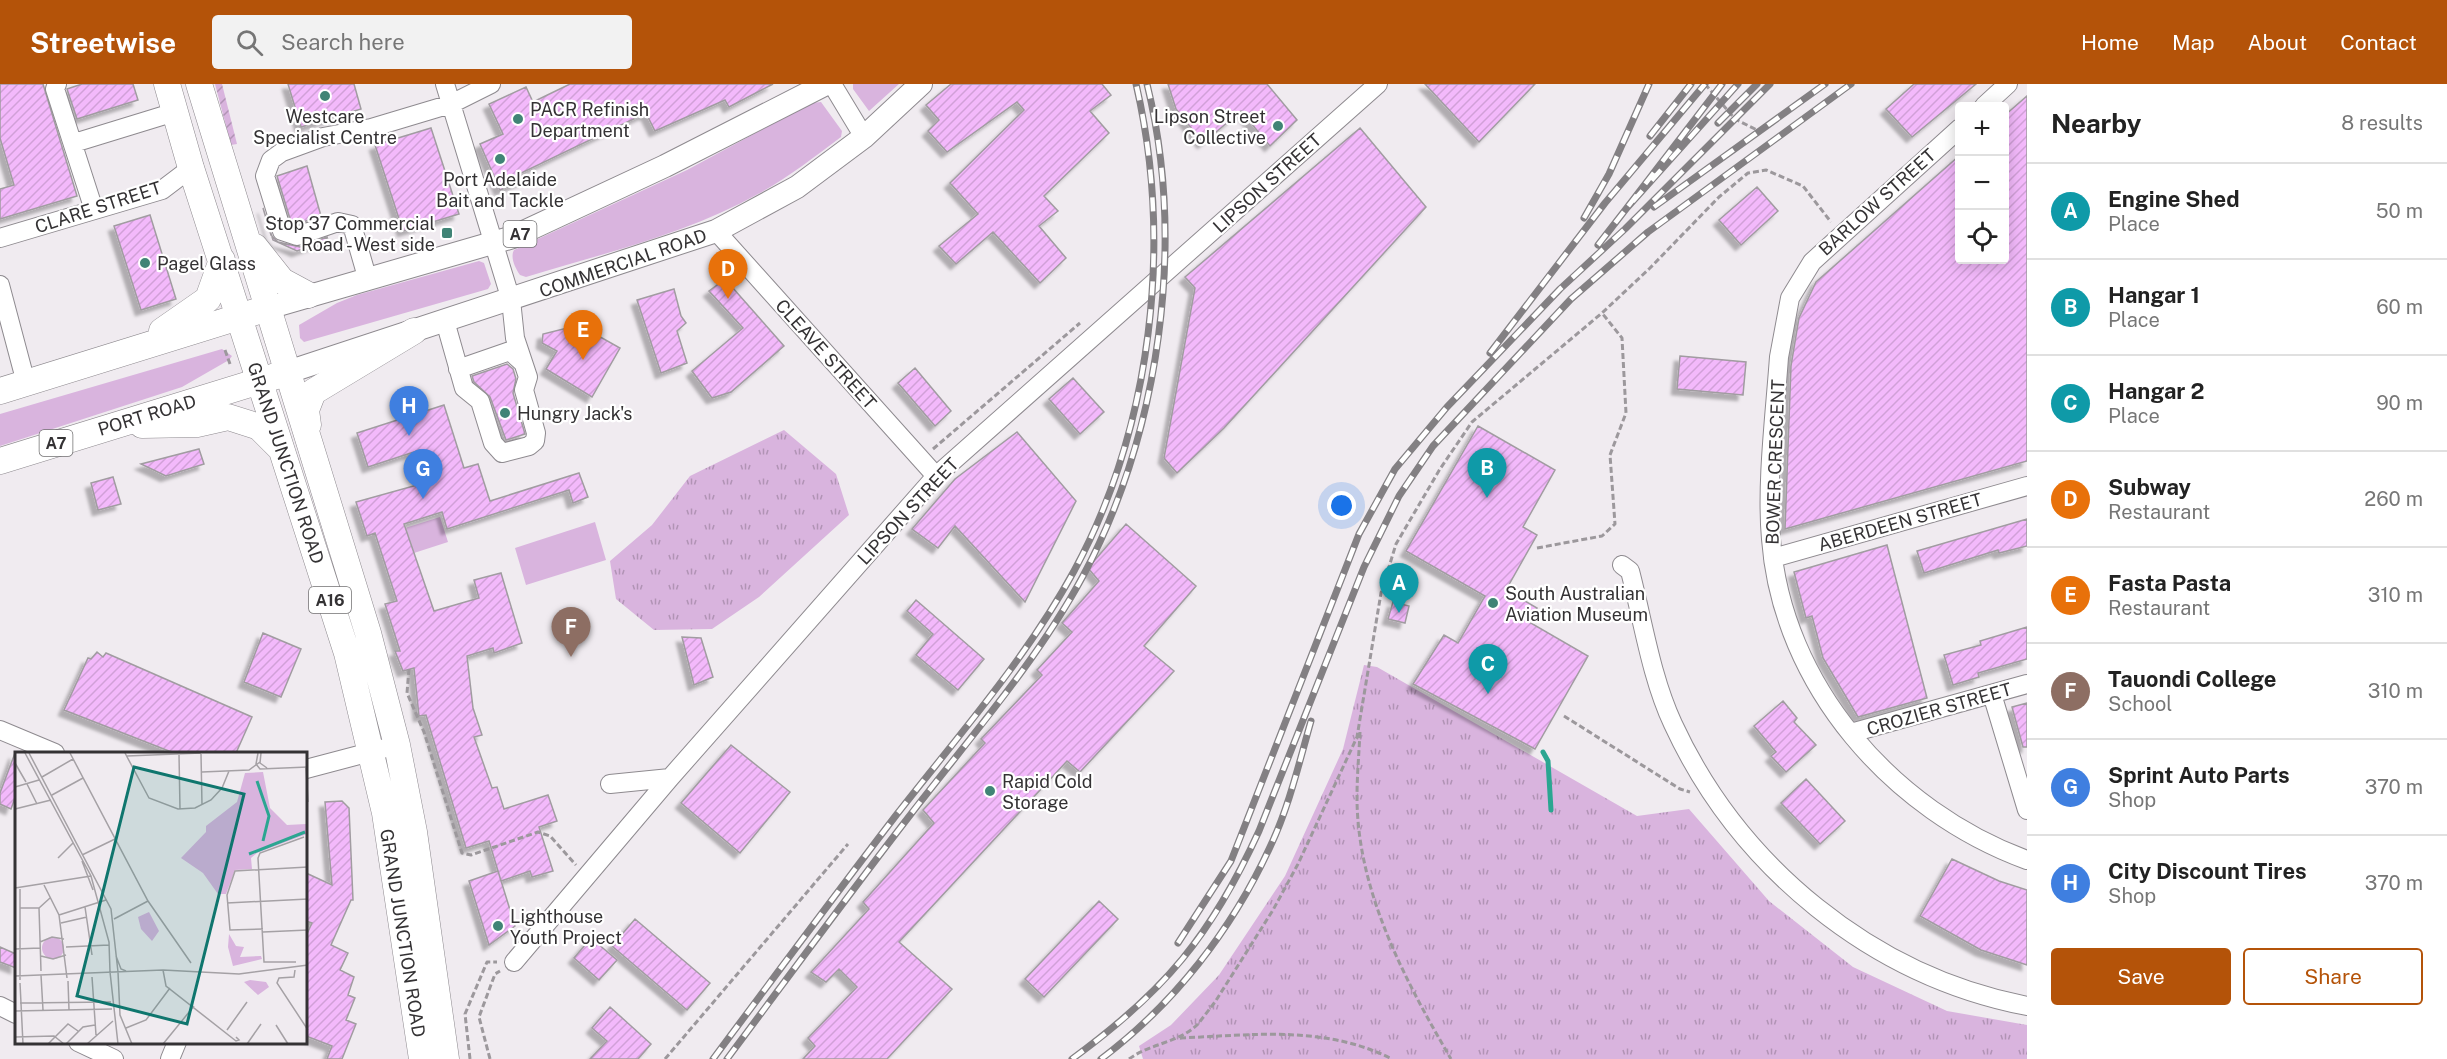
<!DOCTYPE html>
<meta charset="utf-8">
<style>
:root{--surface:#fff;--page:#f2f2f2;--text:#222;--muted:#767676;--line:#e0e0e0;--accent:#b45309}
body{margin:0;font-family:"Public Sans",sans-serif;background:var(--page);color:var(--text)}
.controls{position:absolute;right:18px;top:18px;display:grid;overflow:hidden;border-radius:6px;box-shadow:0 3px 15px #0003}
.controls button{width:54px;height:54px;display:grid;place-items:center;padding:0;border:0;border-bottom:2px solid var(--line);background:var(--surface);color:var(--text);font:30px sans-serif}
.you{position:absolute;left:1342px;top:422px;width:21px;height:21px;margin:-15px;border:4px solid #fff;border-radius:50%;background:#1a73e8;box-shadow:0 0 0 9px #1a73e833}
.badge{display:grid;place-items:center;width:39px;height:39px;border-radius:50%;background:var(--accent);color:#fff;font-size:20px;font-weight:700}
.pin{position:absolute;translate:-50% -50px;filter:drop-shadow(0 2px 3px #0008)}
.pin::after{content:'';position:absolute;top:32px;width:21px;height:18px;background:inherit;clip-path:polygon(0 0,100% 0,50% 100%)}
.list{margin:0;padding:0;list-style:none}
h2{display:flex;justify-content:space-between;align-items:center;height:78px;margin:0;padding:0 24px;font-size:26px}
h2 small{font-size:20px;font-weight:400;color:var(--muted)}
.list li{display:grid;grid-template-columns:39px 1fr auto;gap:18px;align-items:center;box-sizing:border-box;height:96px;padding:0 24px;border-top:2px solid var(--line)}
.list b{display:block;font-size:22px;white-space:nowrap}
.list p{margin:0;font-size:20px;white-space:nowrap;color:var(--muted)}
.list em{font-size:20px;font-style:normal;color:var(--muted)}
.actions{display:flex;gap:12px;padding:18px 24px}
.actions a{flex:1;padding:14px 0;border:2px solid var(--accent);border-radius:6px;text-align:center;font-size:21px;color:var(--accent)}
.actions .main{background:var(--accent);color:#fff}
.icon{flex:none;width:33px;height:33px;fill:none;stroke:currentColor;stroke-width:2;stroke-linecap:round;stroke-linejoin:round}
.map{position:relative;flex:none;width:2027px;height:975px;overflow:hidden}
header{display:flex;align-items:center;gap:36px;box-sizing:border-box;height:84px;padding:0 30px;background:var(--accent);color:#fff}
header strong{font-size:28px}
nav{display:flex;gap:33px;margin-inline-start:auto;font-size:21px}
.search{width:420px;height:54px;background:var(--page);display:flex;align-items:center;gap:15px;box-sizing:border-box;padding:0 21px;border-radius:6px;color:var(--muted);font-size:22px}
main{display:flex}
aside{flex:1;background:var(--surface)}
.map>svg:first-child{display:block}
.grass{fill:#d9b4de}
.park{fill:url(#park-tufts)}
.garden{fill:url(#garden-furrows)}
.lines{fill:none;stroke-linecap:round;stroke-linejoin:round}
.stream{stroke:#2ba691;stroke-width:5}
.building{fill:url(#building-hatch);stroke:#a19ca1;stroke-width:1.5;filter:url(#shadow)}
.minor-casing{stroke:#8e8a8f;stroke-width:20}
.major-casing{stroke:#8e8a8f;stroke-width:24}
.highway-casing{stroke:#8e8a8f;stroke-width:27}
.path{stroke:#9c989c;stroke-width:3;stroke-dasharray:6 3;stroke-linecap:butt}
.minor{stroke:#fff;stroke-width:18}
.major{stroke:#fff;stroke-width:22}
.highway{stroke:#fff;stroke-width:26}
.rail-casing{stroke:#838083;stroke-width:7}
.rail{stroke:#fff;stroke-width:4.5;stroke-dasharray:14;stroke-linecap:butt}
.poi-dot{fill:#408476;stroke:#fff;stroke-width:2}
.labels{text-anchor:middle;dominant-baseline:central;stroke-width:4.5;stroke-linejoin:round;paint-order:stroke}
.shield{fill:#fff;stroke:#717071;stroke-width:1.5}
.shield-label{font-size:16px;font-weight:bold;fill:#343234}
.poi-label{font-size:18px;fill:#343234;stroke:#fff;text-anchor:start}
.street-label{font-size:18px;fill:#343234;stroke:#fff}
.inset-river{fill:none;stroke:#2ba691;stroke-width:3}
.inset-road{fill:none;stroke:#a5a1a5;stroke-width:1.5}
.view{fill:#0f766e;fill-opacity:0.15;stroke:#0f766e;stroke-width:3}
.inset-edge{fill:none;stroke:#343234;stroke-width:3}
</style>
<header>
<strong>Streetwise</strong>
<div class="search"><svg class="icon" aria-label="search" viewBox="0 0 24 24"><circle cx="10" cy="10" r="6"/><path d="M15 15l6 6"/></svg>Search here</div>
<nav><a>Home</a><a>Map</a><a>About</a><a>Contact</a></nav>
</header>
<main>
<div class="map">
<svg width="2027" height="975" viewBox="0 0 2027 975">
<defs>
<pattern id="park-tufts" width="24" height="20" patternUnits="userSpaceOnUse" patternTransform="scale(1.5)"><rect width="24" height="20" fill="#d9b4de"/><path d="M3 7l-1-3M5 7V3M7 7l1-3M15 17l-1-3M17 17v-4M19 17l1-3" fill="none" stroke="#b193b5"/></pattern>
<pattern id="garden-furrows" width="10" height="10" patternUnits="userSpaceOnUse" patternTransform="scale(1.5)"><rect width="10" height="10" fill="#d9b4de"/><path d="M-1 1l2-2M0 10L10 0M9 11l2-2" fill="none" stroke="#b193b5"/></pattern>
<pattern id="building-hatch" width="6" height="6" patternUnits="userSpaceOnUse" patternTransform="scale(1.5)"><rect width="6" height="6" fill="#f3b9fb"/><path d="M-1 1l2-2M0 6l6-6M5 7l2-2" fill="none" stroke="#d1a0d8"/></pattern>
<filter id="shadow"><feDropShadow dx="-5.5" dy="5.5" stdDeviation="1.5" flood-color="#0004"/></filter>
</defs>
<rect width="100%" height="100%" fill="#f0ebf0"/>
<path class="grass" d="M853 0H899L869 27 853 5Z
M821 18 842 47 841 53C814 73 788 94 758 110 689 149 602 170 526 193L520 191C515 184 510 173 514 166L687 86 811 19Z
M479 177 484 179 491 200 488 205 304 258 300 254 299 241 337 219 357 211Z
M222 265 232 272 229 276 182 303 0 362V330Z
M440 433 448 458 414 469 405 444Z
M595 438 606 476 526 501 515 464Z"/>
<path class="park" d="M784 346 836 390 849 431 759 513 712 545 654 546 616 515 610 477 652 441 690 392Z
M1364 581 1377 583 1637 732 1689 725 1769 817 1853 883 1947 927 2027 941V975H1143L1139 962 1171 941 1219 891 1285 792 1343 665Z"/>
<path class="garden" d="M215 0H222L237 60 231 61Z"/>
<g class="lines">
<path class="stream" d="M1543 668 1548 677 1551 726"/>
</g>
<path class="building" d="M0 0H43L77 112 0 135V105L14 101 0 54Z
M82 0H133L138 16 77 35 67 5Z
M288 0H354L361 25 301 43Z
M570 0H773L729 23 725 16 655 47 646 29 521 89 524 96 500 106 480 60 503 50 489 20 526 3 533 18Z
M951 0H1102L1111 11 1090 27 1109 49 1044 112 1058 127 1039 142 1066 174 1040 199 993 148 956 180 939 162 978 130 950 99 1024 26 1017 18 947 68 928 47 939 36 926 21Z
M1168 0H1267L1297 36 1270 62 1241 27 1203 59 1176 25Z
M1425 0H1535L1479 58Z
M1914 0H1976L1912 53 1886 25Z
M2027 12V377L1785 445 1791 282 1799 234 1816 198 1959 72V176H2004V32Z
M431 44 459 130 403 147 375 61Z
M1360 44 1426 123 1224 344 1177 389 1164 374 1195 204 1185 193Z
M307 82 321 132 297 140 291 138 277 92Z
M1757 103 1778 127 1741 161 1719 136Z
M263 124 271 151 278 158 300 163 327 153 328 156 297 167 273 156Z
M150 131 176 215 141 226 114 142Z
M725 195 784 262 731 308 712 314 692 287 743 244 709 207Z
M674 205 681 232 686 239 677 247 687 279 661 289 637 216Z
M579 241 620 264 592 313 546 285 557 267 542 259 543 250Z
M1680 272 1746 278 1743 311 1677 305Z
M507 280 513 285 516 295 513 309 525 350 506 356 490 313 474 298 472 292Z
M915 284 951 327 935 342 898 299Z
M1073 294 1104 328 1080 350 1049 315Z
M444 321 464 384 478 380 490 417 579 389 588 413 573 419 569 406 447 445 442 428 404 440 434 527 479 514 474 496 501 489 522 559 494 569 493 564 467 572 473 624 482 651 474 653 492 704 497 703 504 725 548 711 557 737 539 743 553 787 532 793 530 787 501 797 498 787 515 842 489 861 469 797 498 787 489 757 466 764 426 631 419 632 414 584 403 587 395 567H400L385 520 397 517 375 449 367 452 356 418 428 398 420 366 368 383 357 349Z
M1478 342 1555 386 1523 443 1537 451 1506 506 1537 524 1529 538 1588 572 1535 665 1413 600 1444 551 1458 559 1485 512 1406 467Z
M1017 348 1076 417 1025 518 955 442 938 464 912 445 955 395Z
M199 365 204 380 166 392 141 380Z
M113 393 121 420 98 426 91 399Z
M2027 435V462L1999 469 1998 466 1924 489 1917 467Z
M1126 440 1196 502 1144 562 1174 587 1080 688 1067 677 899 858 952 905 887 975H803L815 962 808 954 857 903 839 885 826 898 811 888 869 825 863 818 934 739 923 726 985 659 981 655 1042 591 1037 586 1072 548 1062 539 1099 497 1088 484Z
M1887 461 1927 614 1858 633 1823 574 1812 532 1806 534 1794 488Z
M916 516 984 575 958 606 916 571 933 550 907 527Z
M1393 518 1409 522 1405 539 1388 535Z
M2027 543V575L1978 589 1979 593 1953 601 1944 571 1981 561 1980 557Z
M263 549 301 565 281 613 244 598Z
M682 553 701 554 713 593 694 601Z
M97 568 103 573 106 569 252 633 236 669H174L64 626 88 574 91 575Z
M1783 617 1797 634 1794 638 1816 661 1786 688 1771 672 1776 668 1754 642Z
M2027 619V663H2023L2012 623Z
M731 661 790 708 740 769 681 719Z
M15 669 16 711 11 725 0 720V709Z
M1806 695 1845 737 1820 760 1781 719Z
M342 717 349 724 353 816H351L331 861 348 869 340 886 354 893 348 911 355 914 346 936 356 940 342 975H327L332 962 306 952V852L312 839 306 837V789L332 801 325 718Z
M1952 775 1999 797 2027 806V881L1981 866 1920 832Z
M1099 817 1118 835 1044 913 1025 895Z
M635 835 710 899 687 926 612 862Z
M591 854 617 876 599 896 574 874Z
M0 863 16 870V884L0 878Z
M610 923 651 960 638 975H590L607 957 592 944Z"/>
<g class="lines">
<defs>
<path id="minor" d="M57 0 55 5 94 126
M445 0 511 216 515 254 528 293 524 306 536 349 535 357 529 362 502 369 493 359 480 317 464 304 445 237
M832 0 864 53
M1984 22 2008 0
M1960 44 1812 178 1790 214 1779 273C1775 330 1766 400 1771 455 1782 602 1893 727 2027 776
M74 59 175 28
M716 147 936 392
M0 154 162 106 191 84
M367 193 352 141 338 138 297 152 282 147 265 92 271 76 282 68 323 53 371 44 451 20 491 0
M0 201 26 299
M458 285 510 267 523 279
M1773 474 2027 402
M1622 481 1630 487C1643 537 1651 593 1673 640 1739 783 1872 892 2027 922
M1992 610 2027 726
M0 646 55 669
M1851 649 2027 600
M306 685 397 661
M610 700 670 694
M514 878 670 694 936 392 1378 0
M0 922 16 930
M78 958 114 975
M170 975 177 958"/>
<path id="major" d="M268 224 513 153 665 82 826 0
M288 288 716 147 797 103 864 53 921 0"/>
<path id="highway" d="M167 0 191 84 347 569 385 729 422 975
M199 0 368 549 397 661 414 748 446 975
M255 163 282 197 308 211
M162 247 208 215 222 176
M0 307 255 228
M142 341 197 340 228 333 259 343 280 364
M308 341 306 326 313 308 414 247
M0 377 276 292"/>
</defs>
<use href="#minor" class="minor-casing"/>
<use href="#major" class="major-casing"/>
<use href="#highway" class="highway-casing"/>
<path class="path" d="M1705 0 1735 35 1759 47
M225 266 230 280
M933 365 1080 239
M1537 464 1602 452 1615 440 1610 371 1626 329 1622 254 1602 229
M409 585 407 609 424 648 462 769 471 771 538 748 550 752 576 781
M1564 632 1680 705 1690 708
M1360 648C1359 670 1357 691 1357 713 1357 807 1405 896 1451 975
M1180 954C1253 951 1325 941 1392 975
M470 975 465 930 487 878H497
M490 975 479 933 495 890 500 887
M665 975 848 760
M1129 975C1151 959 1179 959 1198 940L1215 918 1273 826 1298 780 1357 653 1381 509 1396 460 1440 385 1472 338 1602 229 1650 184 1719 113 1748 89 1766 86 1803 102 1831 138"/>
<use href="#minor" class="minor"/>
<use href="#major" class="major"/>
<use href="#highway" class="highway"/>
<defs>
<path id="rail" d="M1722 0 1626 125 1738 0
M1718 39 1757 0
M1650 52 1691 0
M1654 123 1825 0
M1584 134 1609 90 1649 0
M1598 161 1626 125
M1490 269 1605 119 1705 0
M1178 859 1231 777 1359 450 1395 385 1447 323 1560 205 1625 145 1770 0
M713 975C774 893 835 811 897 730 958 652 1026 575 1074 487 1152 343 1173 159 1136 0
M727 975C786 896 844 817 904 739 965 659 1035 581 1083 492 1160 348 1186 159 1147 0
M1072 975C1165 907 1211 852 1259 747L1364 483 1399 412 1433 362 1571 215 1648 148 1851 0
M1101 975C1174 920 1232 846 1270 763 1289 723 1299 679 1311 637"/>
</defs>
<use href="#rail" class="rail-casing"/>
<use href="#rail" class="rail"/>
</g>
<g class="poi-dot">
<circle cx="325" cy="12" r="6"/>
<circle cx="518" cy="35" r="6"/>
<circle cx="1278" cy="42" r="6"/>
<circle cx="500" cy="75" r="6"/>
<rect x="441" y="143" width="12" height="12" rx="3"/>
<circle cx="145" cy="179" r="6"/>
<circle cx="505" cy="329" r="6"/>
<circle cx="1493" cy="519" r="6"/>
<circle cx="990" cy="707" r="6"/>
<circle cx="498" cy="842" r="6"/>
</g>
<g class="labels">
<g class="shield">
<rect x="503.5" y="137" width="33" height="26" rx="4.5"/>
<rect x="39.5" y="346" width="33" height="26" rx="4.5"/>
<rect x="309" y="503" width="42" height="26" rx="4.5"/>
</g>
<g class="shield-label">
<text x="520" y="150">A7</text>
<text x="56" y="359">A7</text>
<text x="330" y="516">A16</text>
</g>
<g class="poi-label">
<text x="530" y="25">PACR Refinish<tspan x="530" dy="21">Department</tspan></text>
<text x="325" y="32" text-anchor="middle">Westcare<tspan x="325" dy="21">Specialist Centre</tspan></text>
<text x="1266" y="32" text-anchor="end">Lipson Street<tspan x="1266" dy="21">Collective</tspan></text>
<text x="500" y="95" text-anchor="middle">Port Adelaide<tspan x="500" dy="21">Bait and Tackle</tspan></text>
<text x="435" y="139" text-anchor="end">Stop 37 Commercial<tspan x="435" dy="21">Road - West side</tspan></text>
<text x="157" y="179">Pagel Glass</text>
<text x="517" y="329">Hungry Jack's</text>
<text x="1505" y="509">South Australian<tspan x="1505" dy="21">Aviation Museum</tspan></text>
<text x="1002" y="697">Rapid Cold<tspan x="1002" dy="21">Storage</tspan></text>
<text x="510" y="832">Lighthouse<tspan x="510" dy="21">Youth Project</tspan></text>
</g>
<g class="street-label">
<text transform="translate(1267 99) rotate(-42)">LIPSON STREET</text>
<text transform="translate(1877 118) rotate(-42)">BARLOW STREET</text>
<text transform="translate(98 123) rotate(-18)">CLARE STREET</text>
<text transform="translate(623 179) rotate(-19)">COMMERCIAL ROAD</text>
<text transform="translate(826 270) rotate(48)">CLEAVE STREET</text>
<text transform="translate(147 331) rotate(-17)">PORT ROAD</text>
<text transform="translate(1775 378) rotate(-88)">BOWER CRESCENT</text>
<text transform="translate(286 379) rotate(72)">GRAND JUNCTION ROAD</text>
<text transform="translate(908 427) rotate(-47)">LIPSON STREET</text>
<text transform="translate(1900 438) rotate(-16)">ABERDEEN STREET</text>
<text transform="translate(1939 625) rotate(-16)">CROZIER STREET</text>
<text transform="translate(403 849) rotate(81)">GRAND JUNCTION ROAD</text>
</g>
</g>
<g transform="translate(15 668)">
<rect width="292" height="292" fill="#f0ebf0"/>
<path d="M214 182 221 194 229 195 225 205 246 204 247 207 218 214 213 195Z" fill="#d9b4de"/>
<path d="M248 20 255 56 272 73 291 72 292 82 242 101 236 106 237 117 220 118 211 142H203L188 121 166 106 191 80V74L222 50 230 21ZM134 160 144 179 137 189 126 177 123 165ZM27 196a11 11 0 1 1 22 0a11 11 0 1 1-22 0ZM235 228 251 230 254 235 243 243 229 230Z" fill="#d9b4de"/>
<path class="inset-river" d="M242 29 254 64 248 89M234 102 290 80"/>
<path class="inset-road" d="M10 1 76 124 94 190 95 220M14 1 96 157 103 220M55 1 133 149 176 211M110 1 134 46 163 57 180 56 196 48 207 36 214 19M243 1 241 12 245 17 293 15M246 1 245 11 252 16M164 2 165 57M186 2 187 53M112 4 186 1M0 11 11 30M291 15 293 50M187 20 234 18 245 10M27 25 58 7M12 32 22 52M0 35 24 28M37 43 68 26M0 57 36 48M67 103 100 87M43 106 58 91M67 109 78 138M29 133 44 163 52 226M0 136 76 124M5 137V228M212 151 293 147M70 155 77 203M5 156H24L35 146M24 156 26 219M44 163 91 148M99 167 133 149M46 171 72 165M248 177 215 178 212 143 220 119 293 115M248 180 293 178M25 190 37 185 49 187M51 195 94 193M0 197 25 196M26 204 38 207 51 203M101 204 106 217 111 219M281 210H249L243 106 245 101 289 85M148 218 151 234 221 289 224 288 221 285M280 218 279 225 264 226 262 231 293 278M95 220 103 292M103 220 105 263 117 292M26 223 28 258M0 224 148 218 224 222 293 213M77 225 81 283M53 229 54 258M5 231 8 292M5 251 96 250M0 259 97 257M261 273 273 292M111 276 131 268 155 236M212 278 232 250M0 285 39 284 49 292M33 292 53 272 63 279M51 292 68 275 80 273M72 292 98 269M148 292 179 254M232 292 246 272"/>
<path class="view" d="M119 15 229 42 172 272 62 244Z"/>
<rect width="292" height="292" class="inset-edge"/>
</g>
</svg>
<div class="controls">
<button>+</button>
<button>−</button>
<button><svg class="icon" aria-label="locate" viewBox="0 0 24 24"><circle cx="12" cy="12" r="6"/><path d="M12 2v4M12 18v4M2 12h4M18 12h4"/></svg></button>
</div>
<div class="you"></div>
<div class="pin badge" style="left:1399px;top:529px;background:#0f9aa8">A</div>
<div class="pin badge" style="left:1487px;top:414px;background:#0f9aa8">B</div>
<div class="pin badge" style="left:1488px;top:610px;background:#0f9aa8">C</div>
<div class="pin badge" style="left:728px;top:215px;background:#e8710a">D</div>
<div class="pin badge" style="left:583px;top:276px;background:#e8710a">E</div>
<div class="pin badge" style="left:571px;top:573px;background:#8d6e63">F</div>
<div class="pin badge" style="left:423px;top:415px;background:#3f7fe0">G</div>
<div class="pin badge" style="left:409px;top:352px;background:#3f7fe0">H</div>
</div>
<aside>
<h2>Nearby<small>8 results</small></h2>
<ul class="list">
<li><span class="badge" style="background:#0f9aa8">A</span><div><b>Engine Shed</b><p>Place</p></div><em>50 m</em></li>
<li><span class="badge" style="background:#0f9aa8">B</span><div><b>Hangar 1</b><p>Place</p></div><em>60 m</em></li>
<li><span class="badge" style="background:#0f9aa8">C</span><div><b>Hangar 2</b><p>Place</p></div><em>90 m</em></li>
<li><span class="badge" style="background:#e8710a">D</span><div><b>Subway</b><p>Restaurant</p></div><em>260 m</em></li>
<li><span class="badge" style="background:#e8710a">E</span><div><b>Fasta Pasta</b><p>Restaurant</p></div><em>310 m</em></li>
<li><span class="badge" style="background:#8d6e63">F</span><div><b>Tauondi College</b><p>School</p></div><em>310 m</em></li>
<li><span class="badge" style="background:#3f7fe0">G</span><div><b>Sprint Auto Parts</b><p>Shop</p></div><em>370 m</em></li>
<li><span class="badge" style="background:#3f7fe0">H</span><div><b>City Discount Tires</b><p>Shop</p></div><em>370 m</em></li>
</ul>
<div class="actions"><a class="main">Save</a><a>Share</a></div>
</aside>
</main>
